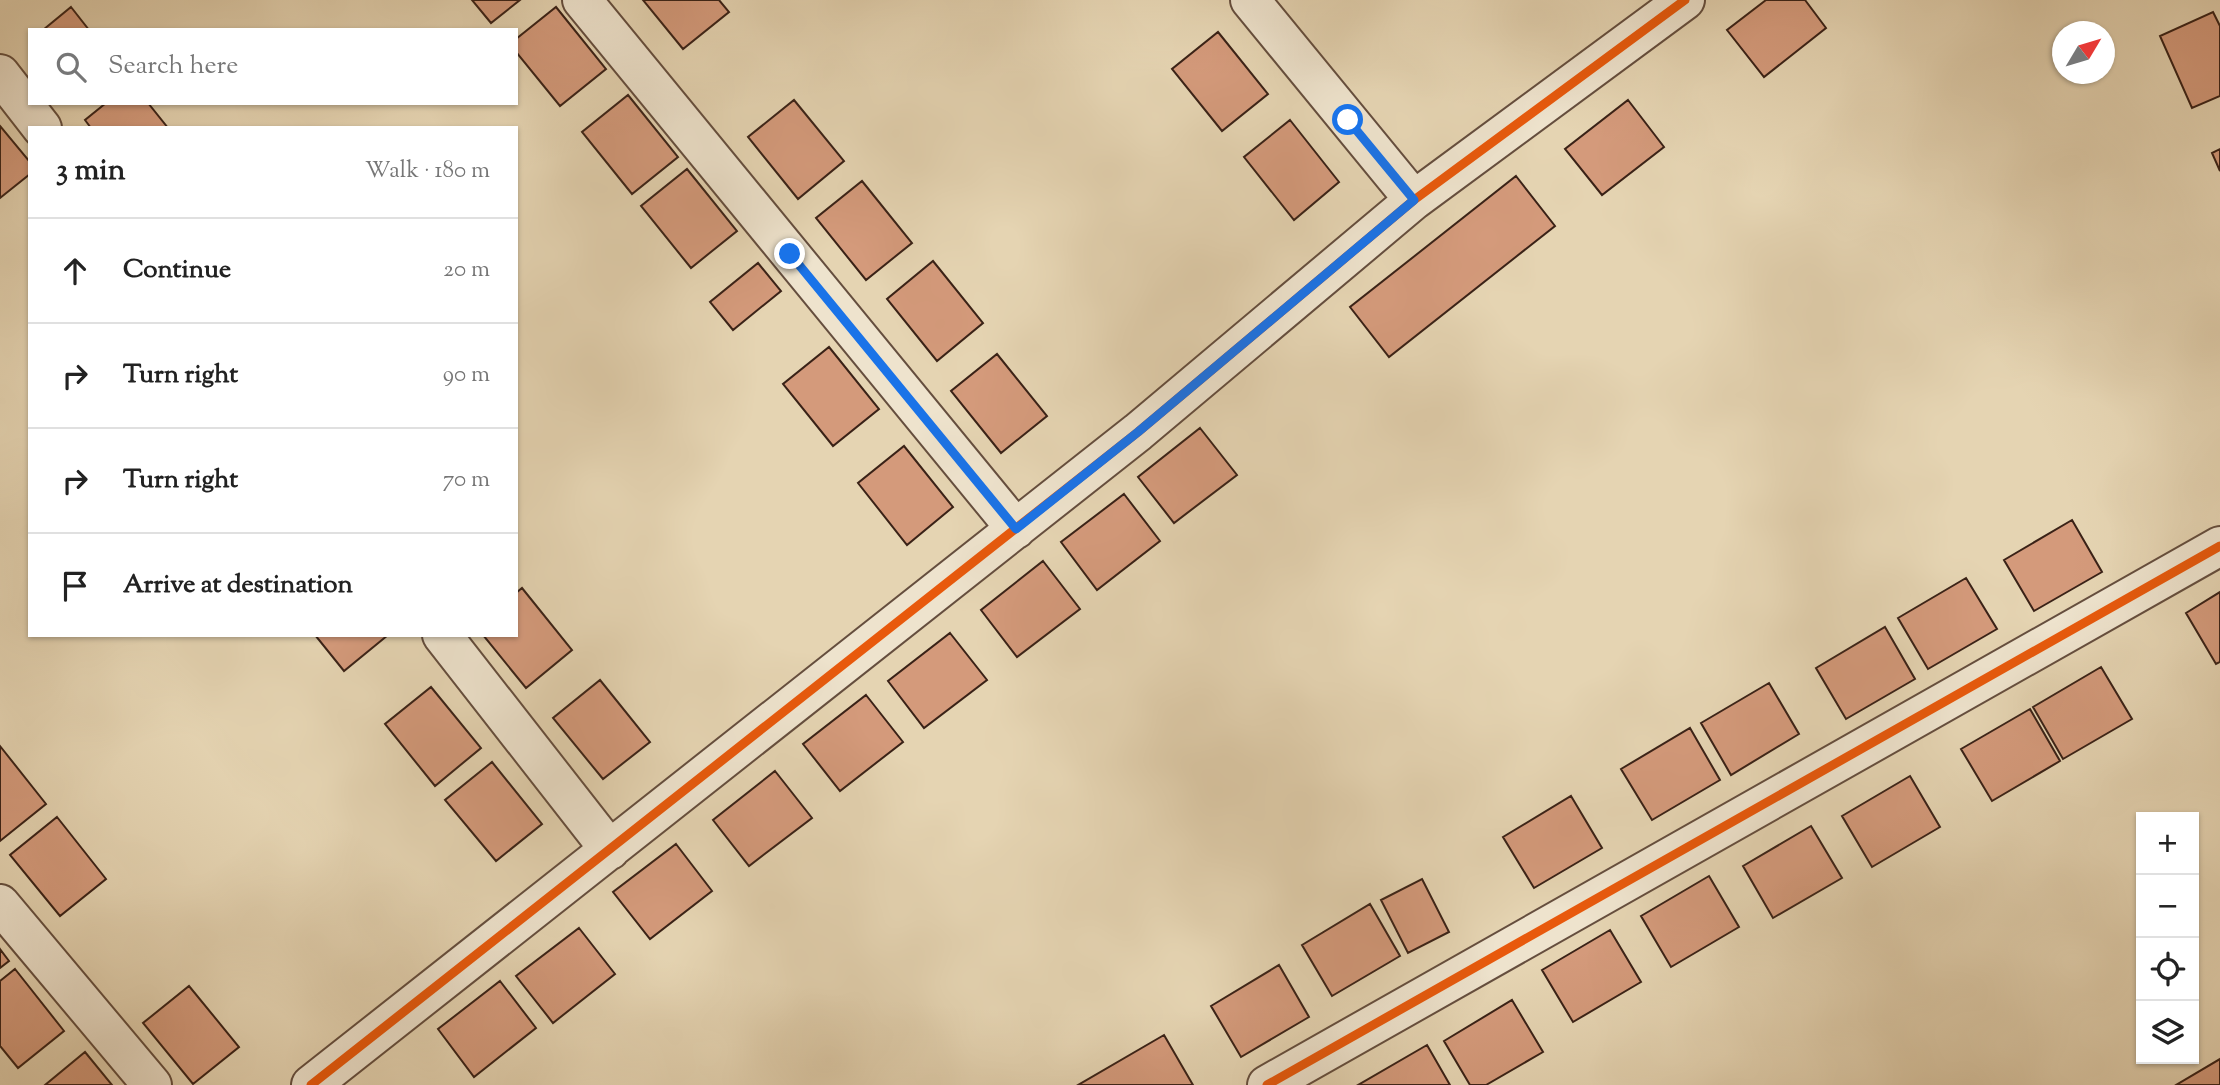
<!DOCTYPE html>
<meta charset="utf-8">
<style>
:root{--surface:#fff;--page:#f6f6f6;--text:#222;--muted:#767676;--line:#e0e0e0}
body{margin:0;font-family:"Sorts Mill Goudy",serif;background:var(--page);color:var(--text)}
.controls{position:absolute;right:21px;bottom:21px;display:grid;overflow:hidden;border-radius:0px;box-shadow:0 2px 5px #0004}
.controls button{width:63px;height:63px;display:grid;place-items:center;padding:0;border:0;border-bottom:2px solid var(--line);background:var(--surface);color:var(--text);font:35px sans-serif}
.compass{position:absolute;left:2052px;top:21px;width:63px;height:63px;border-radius:50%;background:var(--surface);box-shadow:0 2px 5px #0004;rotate:52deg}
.stop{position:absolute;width:21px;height:21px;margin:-16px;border:5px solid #1a73e8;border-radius:50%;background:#fff}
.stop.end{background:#1a73e8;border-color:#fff;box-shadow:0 2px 7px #0008}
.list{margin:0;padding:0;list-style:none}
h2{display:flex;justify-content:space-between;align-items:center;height:91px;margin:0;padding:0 28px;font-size:30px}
h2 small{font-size:23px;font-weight:400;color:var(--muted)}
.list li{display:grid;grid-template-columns:46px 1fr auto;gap:21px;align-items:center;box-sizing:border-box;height:105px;padding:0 28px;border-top:2px solid var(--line)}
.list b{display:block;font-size:26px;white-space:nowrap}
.list em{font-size:23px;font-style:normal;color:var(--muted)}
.icon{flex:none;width:38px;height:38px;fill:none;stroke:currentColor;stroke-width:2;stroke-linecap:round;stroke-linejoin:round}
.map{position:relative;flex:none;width:2220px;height:1085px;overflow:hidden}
.search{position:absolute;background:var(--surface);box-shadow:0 2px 5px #0004;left:28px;top:28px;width:490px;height:77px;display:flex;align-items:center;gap:18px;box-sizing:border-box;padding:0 24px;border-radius:0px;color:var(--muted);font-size:26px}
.panel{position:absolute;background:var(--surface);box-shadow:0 2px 5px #0004;left:28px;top:126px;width:490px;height:511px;border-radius:0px}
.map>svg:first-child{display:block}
.building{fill:#d49a7b;stroke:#3a2217;stroke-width:2}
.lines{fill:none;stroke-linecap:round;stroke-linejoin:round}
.minor-casing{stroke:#654e3e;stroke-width:42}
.minor{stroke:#eee3cd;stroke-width:38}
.cycleway-casing{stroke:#eee3cd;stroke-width:13}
.cycleway{stroke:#e8590c;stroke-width:9}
.route{stroke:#1a73e8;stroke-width:9}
</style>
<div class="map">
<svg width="2220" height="1085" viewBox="0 0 2220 1085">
<rect width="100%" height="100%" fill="#e5d4b2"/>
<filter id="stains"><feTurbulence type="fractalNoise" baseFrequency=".00286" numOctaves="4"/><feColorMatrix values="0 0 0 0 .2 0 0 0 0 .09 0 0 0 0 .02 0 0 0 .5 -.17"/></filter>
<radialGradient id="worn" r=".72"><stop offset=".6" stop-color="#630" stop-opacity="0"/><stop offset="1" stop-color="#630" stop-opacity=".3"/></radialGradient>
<path class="building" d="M472 0H520L491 23Z
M643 0H719L729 12 683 49Z
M1766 0H1805L1826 28 1764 77 1727 30Z
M71 7 89 30H43Z
M556 7 606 69 560 106 516 52V39Z
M2213 12 2220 26V96L2192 108 2160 36Z
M1218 32 1268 94 1222 131 1172 69Z
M628 95 678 157 632 194 582 132Z
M794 100 844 161 798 199 748 137Z
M1628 100 1664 147 1602 195 1565 149Z
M106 103H148L168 128H91L85 120Z
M1290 120 1339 182 1294 220 1244 157Z
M0 126 30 162V174L0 198Z
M2220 149V171L2212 153Z
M687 169 737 231 691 268 641 206Z
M1516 176 1555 226 1389 357 1350 307Z
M862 181 912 243 866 280 816 218Z
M933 261 983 323 937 361 887 299Z
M758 263 781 291 733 330 710 302Z
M829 347 879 409 833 446 783 384Z
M997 354 1047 416 1001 453 951 391Z
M1200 428 1237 475 1174 523 1138 477Z
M904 446 953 507 907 545 858 483Z
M1124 494 1160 541 1097 590 1061 542Z
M2072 520 2102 572 2034 611 2004 560Z
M1043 561 1080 609 1017 657 981 610Z
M1966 578 1997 629 1928 669 1898 618Z
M522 588 572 650 526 688 483 635H516V593Z
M2220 592V662L2216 664 2186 613Z
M1885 627 1915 679 1846 719 1816 668Z
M950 633 987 680 924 728 888 681Z
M315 635H388L344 671Z
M2101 667 2132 719 2063 759 2033 707Z
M600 680 650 742 603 779 553 718Z
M1769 683 1799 734 1731 775 1701 723Z
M431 687 481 748 435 786 385 724Z
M866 695 903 742 840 791 803 744Z
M2030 709 2060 761 1992 801 1961 749Z
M1690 728 1720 780 1652 820 1621 769Z
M0 746 46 804 0 841Z
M492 762 542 824 496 861 445 800Z
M775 771 812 818 749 866 713 820Z
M1910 776 1940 827 1872 867 1842 816Z
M1571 796 1602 848 1534 888 1503 837Z
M57 817 106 879 60 916 10 855Z
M1811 826 1842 878 1773 918 1743 866Z
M676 844 712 891 650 939 613 892Z
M1709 876 1739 927 1671 967 1641 916Z
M1422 879 1449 932 1408 953 1381 900Z
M1370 904 1400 956 1332 996 1302 945Z
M579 928 615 974 553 1023 516 976Z
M1610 930 1641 982 1573 1022 1542 970Z
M0 949 9 961 0 968Z
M1279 965 1309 1017 1241 1057 1211 1006Z
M15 969 64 1031 18 1068 0 1046V981Z
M500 981 536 1028 474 1077 438 1029Z
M189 986 239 1047 193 1084 143 1023Z
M1512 1000 1543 1052 1486 1085H1470L1444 1041Z
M1164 1035 1193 1085H1078Z
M1427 1045 1450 1085H1358Z
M85 1052 112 1085H45Z
M2220 1059V1085H2176Z"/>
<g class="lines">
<defs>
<path id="minor" d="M582 0 1016 529
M1250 0 1414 200
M0 74 42 128
M442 635 610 850
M0 904 152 1085
M311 1085 1138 432 1414 200 1685 0
M1267 1085 2220 546"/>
</defs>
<use href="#minor" class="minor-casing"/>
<use href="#minor" class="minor"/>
<defs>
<path id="cycleway" d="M311 1085 1138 432 1414 200 1685 0
M1267 1085 2220 546"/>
</defs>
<use href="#cycleway" class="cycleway-casing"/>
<use href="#cycleway" class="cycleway"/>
</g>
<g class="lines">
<path class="route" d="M790 254 1016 529 1138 432 1414 200 1348 120"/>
</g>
<rect width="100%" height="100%" filter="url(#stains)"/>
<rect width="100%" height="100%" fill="url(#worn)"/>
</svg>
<div class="controls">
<button>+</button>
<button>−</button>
<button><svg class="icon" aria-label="locate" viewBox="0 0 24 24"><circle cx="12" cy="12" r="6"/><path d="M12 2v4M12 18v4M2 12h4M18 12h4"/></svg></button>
<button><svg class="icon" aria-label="layers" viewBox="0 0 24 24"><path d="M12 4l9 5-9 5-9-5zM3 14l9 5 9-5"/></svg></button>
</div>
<svg class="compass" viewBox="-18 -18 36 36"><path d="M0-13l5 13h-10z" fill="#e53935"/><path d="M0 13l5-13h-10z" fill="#767676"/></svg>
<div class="stop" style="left:1348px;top:120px"></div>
<div class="stop end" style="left:790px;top:254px"></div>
<div class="search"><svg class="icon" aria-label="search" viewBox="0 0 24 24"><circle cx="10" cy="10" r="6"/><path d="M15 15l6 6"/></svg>Search here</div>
<section class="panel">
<h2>3 min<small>Walk · 180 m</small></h2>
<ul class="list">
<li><svg class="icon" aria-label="ahead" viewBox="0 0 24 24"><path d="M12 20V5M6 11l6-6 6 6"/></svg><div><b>Continue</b></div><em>20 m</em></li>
<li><svg class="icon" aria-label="right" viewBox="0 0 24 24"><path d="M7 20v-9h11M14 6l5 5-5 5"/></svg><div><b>Turn right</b></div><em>90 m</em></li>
<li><svg class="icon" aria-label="right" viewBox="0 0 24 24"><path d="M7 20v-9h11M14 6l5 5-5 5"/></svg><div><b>Turn right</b></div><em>70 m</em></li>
<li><svg class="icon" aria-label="arrive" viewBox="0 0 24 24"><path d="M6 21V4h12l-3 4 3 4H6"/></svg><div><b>Arrive at destination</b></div></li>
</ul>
</section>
</div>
